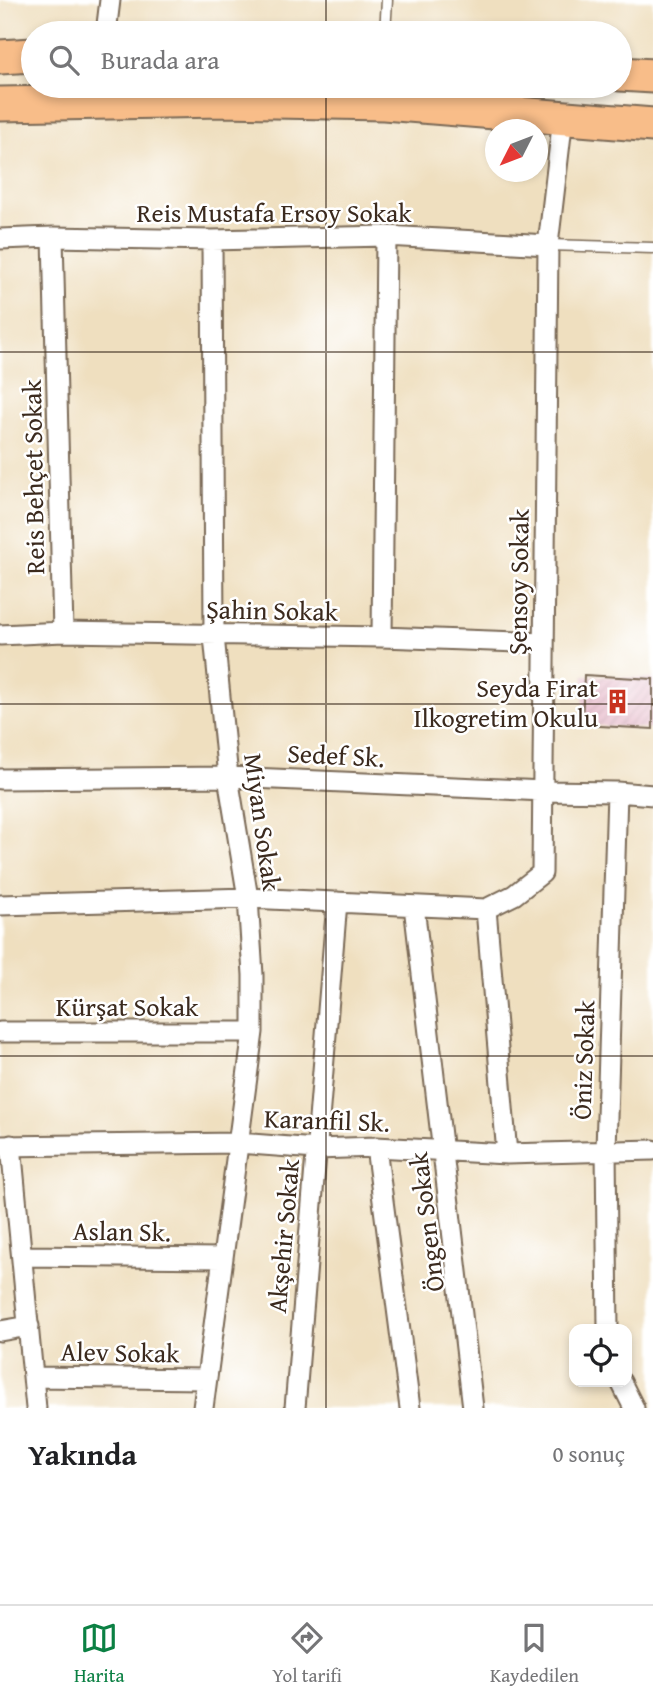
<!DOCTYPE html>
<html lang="tr">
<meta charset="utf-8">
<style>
:root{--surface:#fff;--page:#f6f6f6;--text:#202124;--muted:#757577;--line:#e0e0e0;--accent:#0b8043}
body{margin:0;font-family:"Gentium Book Plus",serif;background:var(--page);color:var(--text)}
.controls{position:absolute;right:21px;bottom:21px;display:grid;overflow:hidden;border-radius:14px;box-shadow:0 4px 10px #0003}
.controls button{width:63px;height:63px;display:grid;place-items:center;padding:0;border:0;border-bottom:2px solid var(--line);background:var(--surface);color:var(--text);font:35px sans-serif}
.compass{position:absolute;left:485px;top:119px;width:63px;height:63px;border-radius:50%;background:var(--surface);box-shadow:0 4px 10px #0003;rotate:228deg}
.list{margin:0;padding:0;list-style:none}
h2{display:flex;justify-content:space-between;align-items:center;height:91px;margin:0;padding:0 28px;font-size:30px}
h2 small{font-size:23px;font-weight:400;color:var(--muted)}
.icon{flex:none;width:38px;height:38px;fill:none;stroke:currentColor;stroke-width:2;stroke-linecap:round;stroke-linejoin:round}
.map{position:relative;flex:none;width:653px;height:1408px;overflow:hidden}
.search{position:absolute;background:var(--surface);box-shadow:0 4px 10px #0003;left:21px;right:21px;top:21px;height:77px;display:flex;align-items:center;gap:18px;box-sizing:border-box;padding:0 24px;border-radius:38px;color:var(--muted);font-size:26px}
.sheet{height:196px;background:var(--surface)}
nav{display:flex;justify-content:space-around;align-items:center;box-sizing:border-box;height:98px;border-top:2px solid var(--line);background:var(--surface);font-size:19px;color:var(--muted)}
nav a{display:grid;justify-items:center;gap:4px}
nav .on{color:var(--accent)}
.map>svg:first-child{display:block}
.building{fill:url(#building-hatch)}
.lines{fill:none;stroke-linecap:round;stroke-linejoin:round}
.service-casing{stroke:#7a6956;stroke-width:13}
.minor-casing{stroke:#7a6956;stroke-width:23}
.trunk-casing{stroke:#7a6956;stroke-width:37}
.service{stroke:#fff;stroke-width:10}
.minor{stroke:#fff;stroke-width:19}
.trunk{stroke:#f8bd89;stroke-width:33}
.grid{fill:none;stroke:#3b2a1e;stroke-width:2;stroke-opacity:0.55}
.labels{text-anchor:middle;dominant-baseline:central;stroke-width:5;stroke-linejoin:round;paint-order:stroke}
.street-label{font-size:26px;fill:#3b2a1e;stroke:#fff}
.poi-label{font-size:26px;fill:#3b2a1e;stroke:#fff;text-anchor:end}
</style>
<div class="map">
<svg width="653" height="1408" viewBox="0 0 653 1408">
<defs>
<pattern id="building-hatch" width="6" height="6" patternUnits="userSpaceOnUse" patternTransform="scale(1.75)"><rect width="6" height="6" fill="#e5b4c6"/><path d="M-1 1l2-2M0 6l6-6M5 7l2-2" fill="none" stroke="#c59baa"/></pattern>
</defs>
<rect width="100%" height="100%" fill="#fff"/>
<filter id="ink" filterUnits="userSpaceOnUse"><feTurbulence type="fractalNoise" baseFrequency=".0143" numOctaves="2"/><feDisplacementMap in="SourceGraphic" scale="14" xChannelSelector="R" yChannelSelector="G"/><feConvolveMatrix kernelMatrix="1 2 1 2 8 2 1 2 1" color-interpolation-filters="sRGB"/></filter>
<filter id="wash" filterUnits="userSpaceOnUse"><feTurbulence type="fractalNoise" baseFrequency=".00686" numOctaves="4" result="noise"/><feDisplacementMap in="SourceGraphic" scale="28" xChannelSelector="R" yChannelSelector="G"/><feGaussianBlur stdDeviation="1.57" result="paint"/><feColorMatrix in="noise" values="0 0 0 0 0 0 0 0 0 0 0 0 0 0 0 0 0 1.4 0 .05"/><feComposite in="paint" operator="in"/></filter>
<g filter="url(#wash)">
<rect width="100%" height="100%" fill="#efdfbf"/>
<g id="blocks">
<path class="building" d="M584 675 653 679V729L582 725Z"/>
</g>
</g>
<g filter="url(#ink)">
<use href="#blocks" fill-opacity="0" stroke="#7a6956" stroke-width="2"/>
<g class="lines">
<defs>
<path id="service" d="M385 33 387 0
M548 245 653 248"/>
<path id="minor" d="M106 33 110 0
M53 237 63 632
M0 239 53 237 212 240 386 236 548 245
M0 635 63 632 382 637 544 643
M382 637 386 236
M0 779 228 777 544 791 617 792 653 795
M0 905 248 898 486 909 514 895 542 873 548 245 563 117
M414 906 473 1408
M486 909 507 1154
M0 1032H253
M11 1145 36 1408
M0 1146 238 1143 316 1149 376 1147 507 1154 653 1150
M376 1147 410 1408
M22 1256 222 1258
M608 1329 606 1150 617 792
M0 1331 29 1326
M34 1377 205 1379
M621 1382 634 1408
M203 1408 253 1032V975L248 898 228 777 214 636 212 240
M295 1408 337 902"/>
<path id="trunk" d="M0 57 33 55
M620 74 653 76
M0 104 222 100 384 103 653 125"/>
</defs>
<use href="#service" class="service-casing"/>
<use href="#minor" class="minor-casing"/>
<use href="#trunk" class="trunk-casing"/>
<use href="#service" class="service"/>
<use href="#minor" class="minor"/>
<use href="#trunk" class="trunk"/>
</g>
</g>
<path class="grid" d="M326 0V33M326 86V1408M0 352H653M0 704H653M0 1056H653"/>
<defs>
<symbol id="building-bare" viewBox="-9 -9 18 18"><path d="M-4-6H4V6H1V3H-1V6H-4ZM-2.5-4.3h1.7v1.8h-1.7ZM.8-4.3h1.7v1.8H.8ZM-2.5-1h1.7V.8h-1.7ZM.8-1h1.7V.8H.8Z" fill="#c8321e" stroke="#fff" stroke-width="2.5" paint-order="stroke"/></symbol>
</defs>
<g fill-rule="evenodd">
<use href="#building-bare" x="600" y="684" width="35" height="35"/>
</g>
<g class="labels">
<g class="street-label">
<text x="274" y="212">Reis Mustafa Ersoy Sokak</text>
<text transform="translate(33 477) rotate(-91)">Reis Behçet Sokak</text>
<text transform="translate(518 582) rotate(-89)">Şensoy Sokak</text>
<text transform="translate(272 610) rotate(1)">Şahin Sokak</text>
<text transform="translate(336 755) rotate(3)">Sedef Sk.</text>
<text transform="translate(263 822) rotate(82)">Miyan Sokak</text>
<text x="127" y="1006">Kürşat Sokak</text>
<text transform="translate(583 1060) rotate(-88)">Öniz Sokak</text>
<text transform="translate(327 1120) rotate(2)">Karanfil Sk.</text>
<text transform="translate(426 1222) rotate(-97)">Öngen Sokak</text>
<text transform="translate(122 1231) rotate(1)">Aslan Sk.</text>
<text transform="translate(283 1236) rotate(-85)">Akşehir Sokak</text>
<text transform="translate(120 1352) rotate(1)">Alev Sokak</text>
</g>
<g class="poi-label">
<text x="598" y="687">Seyda Firat<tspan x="598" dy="30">Ilkogretim Okulu</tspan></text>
</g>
</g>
</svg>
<div class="controls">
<button><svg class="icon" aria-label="locate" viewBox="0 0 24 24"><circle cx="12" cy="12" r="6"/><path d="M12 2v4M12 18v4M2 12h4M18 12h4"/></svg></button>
</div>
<svg class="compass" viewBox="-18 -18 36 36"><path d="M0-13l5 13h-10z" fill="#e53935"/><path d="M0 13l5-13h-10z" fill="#757577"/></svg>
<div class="search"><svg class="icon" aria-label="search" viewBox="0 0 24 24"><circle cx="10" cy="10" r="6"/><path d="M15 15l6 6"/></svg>Burada ara</div>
</div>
<section class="sheet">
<h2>Yakında<small>0 sonuç</small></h2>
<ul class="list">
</ul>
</section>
<nav>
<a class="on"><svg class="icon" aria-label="map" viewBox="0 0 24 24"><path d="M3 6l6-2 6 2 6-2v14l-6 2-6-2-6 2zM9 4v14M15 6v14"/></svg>Harita</a>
<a><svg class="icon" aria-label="directions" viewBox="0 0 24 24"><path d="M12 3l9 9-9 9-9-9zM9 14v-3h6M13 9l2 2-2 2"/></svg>Yol tarifi</a>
<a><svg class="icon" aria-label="saved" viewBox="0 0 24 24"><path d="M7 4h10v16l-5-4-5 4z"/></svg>Kaydedilen</a>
</nav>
